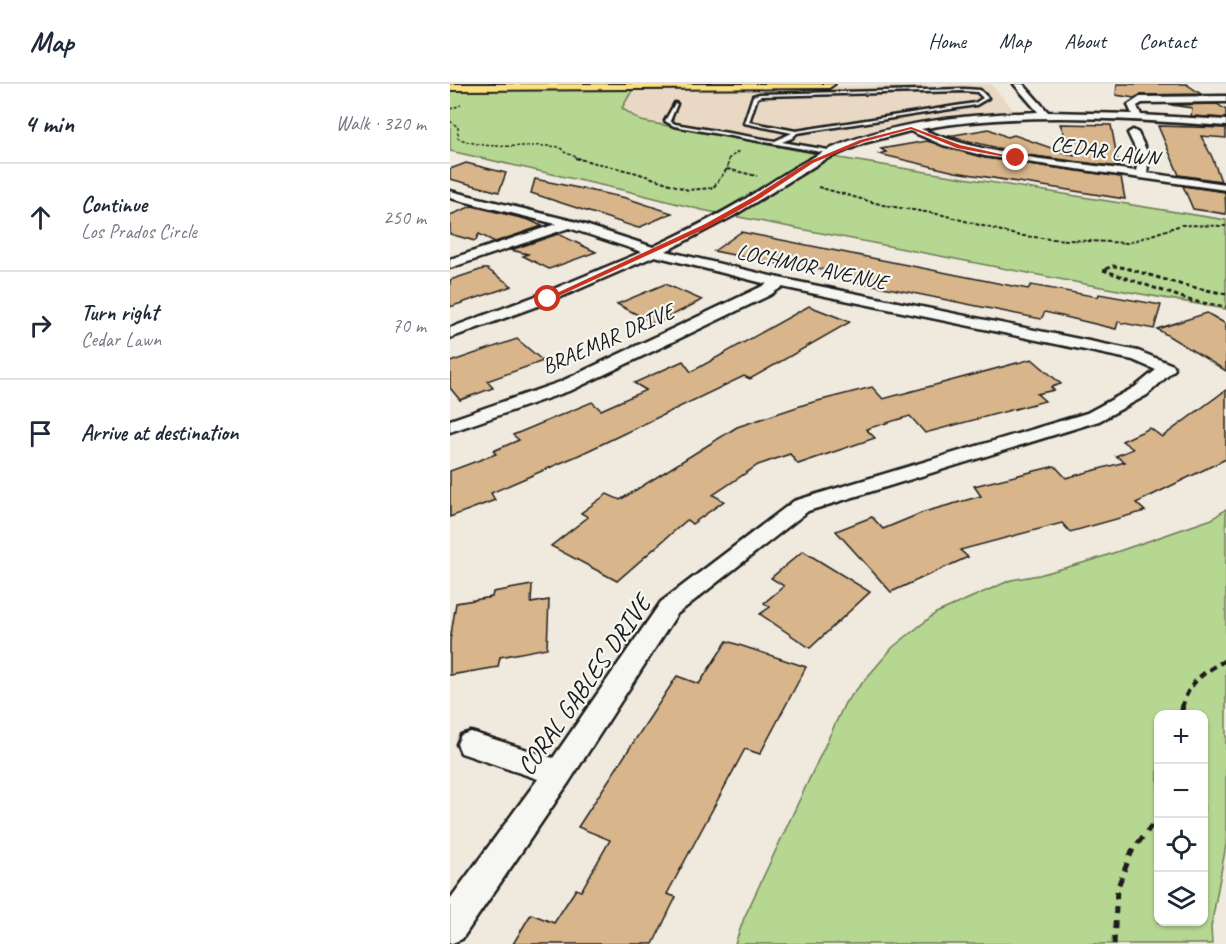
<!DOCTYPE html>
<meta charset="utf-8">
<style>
:root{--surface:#fff;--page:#f6f6f7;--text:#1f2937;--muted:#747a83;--line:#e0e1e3}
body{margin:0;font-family:Caveat,sans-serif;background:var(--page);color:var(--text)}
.controls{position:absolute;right:18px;bottom:18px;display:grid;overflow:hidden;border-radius:12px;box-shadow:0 2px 4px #0004}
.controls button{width:54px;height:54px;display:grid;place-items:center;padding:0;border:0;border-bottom:2px solid var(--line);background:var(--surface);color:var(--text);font:30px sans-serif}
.stop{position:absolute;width:18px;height:18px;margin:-14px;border:4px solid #c8321e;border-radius:50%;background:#fff}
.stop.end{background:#c8321e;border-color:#fff;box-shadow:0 2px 6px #0008}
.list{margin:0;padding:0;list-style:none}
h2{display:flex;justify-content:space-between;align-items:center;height:78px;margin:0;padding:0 24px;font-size:26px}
h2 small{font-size:20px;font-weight:400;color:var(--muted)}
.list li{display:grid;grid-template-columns:39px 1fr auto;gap:18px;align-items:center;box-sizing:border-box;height:108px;padding:0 24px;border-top:2px solid var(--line)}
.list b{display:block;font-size:22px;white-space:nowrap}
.list p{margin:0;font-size:20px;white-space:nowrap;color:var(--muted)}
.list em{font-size:20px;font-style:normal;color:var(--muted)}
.icon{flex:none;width:33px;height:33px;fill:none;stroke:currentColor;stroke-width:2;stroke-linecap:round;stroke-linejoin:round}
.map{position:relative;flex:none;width:776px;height:860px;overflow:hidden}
header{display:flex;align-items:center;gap:36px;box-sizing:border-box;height:84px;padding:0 30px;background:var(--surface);border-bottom:2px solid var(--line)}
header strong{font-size:28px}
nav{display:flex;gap:33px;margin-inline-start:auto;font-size:21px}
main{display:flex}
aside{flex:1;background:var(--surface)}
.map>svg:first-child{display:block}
</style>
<header>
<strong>Map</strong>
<nav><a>Home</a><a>Map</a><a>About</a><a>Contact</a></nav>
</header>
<main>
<aside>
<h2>4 min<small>Walk · 320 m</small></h2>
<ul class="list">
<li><svg class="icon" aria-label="ahead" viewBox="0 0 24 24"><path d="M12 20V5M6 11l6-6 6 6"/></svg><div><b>Continue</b><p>Los Prados Circle</p></div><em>250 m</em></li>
<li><svg class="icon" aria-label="right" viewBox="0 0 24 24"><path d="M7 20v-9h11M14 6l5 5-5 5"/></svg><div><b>Turn right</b><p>Cedar Lawn</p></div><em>70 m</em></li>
<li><svg class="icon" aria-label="arrive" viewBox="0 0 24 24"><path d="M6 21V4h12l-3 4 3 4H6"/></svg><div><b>Arrive at destination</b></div></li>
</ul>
</aside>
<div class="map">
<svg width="776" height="860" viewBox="0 0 776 860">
<rect width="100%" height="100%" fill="#f0e9dd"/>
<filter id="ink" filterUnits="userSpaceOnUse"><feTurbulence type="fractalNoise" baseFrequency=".0167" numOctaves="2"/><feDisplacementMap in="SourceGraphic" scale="12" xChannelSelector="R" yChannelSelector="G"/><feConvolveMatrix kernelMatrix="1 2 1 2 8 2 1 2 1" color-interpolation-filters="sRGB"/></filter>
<g filter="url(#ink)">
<path fill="#e9d9c4" d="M541 0 567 30 457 40 360 69 191 37 172 24 183 5Z"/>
<g fill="#b6d791" stroke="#697a56" stroke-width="1.5" fill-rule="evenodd">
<path d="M0 5H183L172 24 191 37 389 74 776 136V225L640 201 252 126 177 107 0 67Z"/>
<path d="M776 425V761L761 843 762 860H285L294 834 395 619 443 563 486 529 561 496 589 491 643 476 762 435ZM708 630H754V838H708Z"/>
</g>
<g fill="#d8b58a" stroke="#1c1c1c" stroke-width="1.5">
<path d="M667 0H736L751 10 690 11 684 14 666 11Z"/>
<path d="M767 20 776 26V34L741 32 742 24 721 21Z"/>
<path d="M610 40 661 41 669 83 577 71 498 52 539 45 557 53 564 51 624 72Z"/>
<path d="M708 42 776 44V54L751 52 762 73 771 97 729 91Z"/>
<path d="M477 57 535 74 671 93 675 115 505 88 429 70 436 68 431 65Z"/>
<path d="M16 79 56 89 49 108 0 95V85Z"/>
<path d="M85 95 176 114 222 129 188 144 81 109Z"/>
<path d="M733 102 775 108 776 130 743 125Z"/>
<path d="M22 122 79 136 92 142 45 158 29 150 25 157 0 150V131Z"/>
<path d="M291 148 578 205 581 201 648 213 649 210 711 221 704 245 668 238 666 245 595 228 591 235 403 197 410 193 348 180 344 183 264 167Z"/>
<path d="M108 150 146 168 99 185 73 172 78 170 61 166Z"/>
<path d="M33 185H37L62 202 0 223V196Z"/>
<path d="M215 200 252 216 205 240 167 220Z"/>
<path d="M359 222 400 238 300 295 294 292 129 371 41 409 45 416 0 433V387L46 370 43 367 69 356 63 351 142 318 151 326 196 306 184 299 233 277 241 288Z"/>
<path d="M757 229 776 240V287L707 245Z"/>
<path d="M67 255 93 277 37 297 43 304 10 316 0 304V278Z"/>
<path d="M582 275 611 300 601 303 604 306 587 310 595 317 475 349 460 332 416 345 425 354 348 380 340 370 308 381 263 411 274 417 242 440 237 436 167 497 101 462 138 433 131 429 157 410 170 416 287 343 356 320 422 303 433 315Z"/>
<path d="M776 306V375L686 419 695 427 620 448 612 439 510 466 518 473 441 508 386 447 422 433 433 445 474 428 531 412 524 402 605 382 616 394 675 378 666 372 683 365 672 357 700 344 712 353Z"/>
<path d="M353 467 420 508 360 564 310 530 320 523 314 519 334 502 321 494Z"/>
<path d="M82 501 81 519 99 516 97 564 50 573 48 583 0 591V557L6 519 42 513 43 508Z"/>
<path d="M277 557 356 583 310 670 295 665 217 810 226 813 203 860H63L81 830 104 839 126 805 131 807 160 756 128 743 227 592 249 600Z"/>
</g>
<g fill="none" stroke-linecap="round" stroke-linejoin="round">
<defs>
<path id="lane" d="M514 5 530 6 538 14 526 21 347 49 342 54 332 58 384 67 382 70 224 42 215 37 225 19 227 20 220 37 225 40 325 57 342 49 294 39 303 12 310 10ZM514 7 527 8 533 14 525 19 346 47 299 38 307 14 311 12Z"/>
<path id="street" d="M564 0H573L598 28 682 30 678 21 690 13 776 12V18L692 19 687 22 691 31 776 36V42C674 35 573 27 471 45 539 73 614 77 686 87L689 72 678 49 683 46 688 49 699 72 697 89 776 100V106L535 72 493 61 460 47 414 59 374 76 283 132 216 167 329 194 688 267 723 281 725 285 697 311 649 337 358 427 227 530 119 698 12 855 0 860V815L88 695 11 669 7 660 11 651 21 648 103 674 211 518 344 417 637 329 685 303 706 286 683 276 332 203 320 211 122 306 0 348V336L110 298 317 200 205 172 104 216 0 254V244L94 209 192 168 119 144 0 184V175L106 140 0 114V107L123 137 203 163C233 149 263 134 292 117 323 98 353 76 387 62 450 36 521 31 588 28Z"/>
<path id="primary" d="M0 0H385L379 4 0 6Z"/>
</defs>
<use href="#lane" stroke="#1c1c1c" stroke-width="5"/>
<use href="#street" stroke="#1c1c1c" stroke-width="5"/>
<use href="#primary" stroke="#1c1c1c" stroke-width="4"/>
<g stroke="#1c1c1c" stroke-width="1.5" stroke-dasharray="3 2" stroke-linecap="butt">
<path d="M0 25 11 21"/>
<path d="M0 37 8 43V54C40 68 76 59 110 63L114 68 131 75"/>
<path d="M278 75 289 67"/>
</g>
<g stroke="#1c1c1c" stroke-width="2" stroke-dasharray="4 2" stroke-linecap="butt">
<path d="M125 74 187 89 238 106 263 104 277 85 279 74"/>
<path d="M277 85 307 92"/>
<path d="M368 103 433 121 493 131 566 151 600 155 678 159 731 141 776 142"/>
</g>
<path stroke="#1c1c1c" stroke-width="3" stroke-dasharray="4.5 3" stroke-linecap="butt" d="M776 210 733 201 676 184 663 182 653 186 742 217 776 223"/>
<path stroke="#1c1c1c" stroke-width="4.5" stroke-dasharray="7 5" stroke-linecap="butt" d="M732 624C738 598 754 588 776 576"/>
<g stroke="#1c1c1c" stroke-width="5" stroke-dasharray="8 7" stroke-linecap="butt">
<path d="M731 630 733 622"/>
<path d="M664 860 667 805 682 767 708 733"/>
</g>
<use href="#lane" fill="#f6f6f2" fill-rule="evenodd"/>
<use href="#street" fill="#f6f6f2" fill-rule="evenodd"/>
<use href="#primary" fill="#fce080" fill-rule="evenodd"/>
</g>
</g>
<path fill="#c8321e" d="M461 43 510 61 568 74 566 75 507 64 461 45 413 58 363 79 309 115 259 143 100 216 94 215 255 140 305 112 360 77 410 56Z"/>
<g text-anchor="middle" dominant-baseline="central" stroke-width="4.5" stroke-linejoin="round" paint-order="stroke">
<g font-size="22" fill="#1c1c1c" stroke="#f6f6f2">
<text transform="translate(655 67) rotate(8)">CEDAR LAWN</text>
<text transform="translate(362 183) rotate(12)">LOCHMOR AVENUE</text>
<text transform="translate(158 255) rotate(-24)">BRAEMAR DRIVE</text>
</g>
<g font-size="26" fill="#1c1c1c" stroke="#f6f6f2">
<text transform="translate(134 601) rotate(-55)">CORAL GABLES DRIVE</text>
</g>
</g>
</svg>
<div class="controls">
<button>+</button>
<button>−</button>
<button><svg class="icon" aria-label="locate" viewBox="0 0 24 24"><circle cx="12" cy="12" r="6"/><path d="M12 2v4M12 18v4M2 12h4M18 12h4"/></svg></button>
<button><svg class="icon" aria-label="layers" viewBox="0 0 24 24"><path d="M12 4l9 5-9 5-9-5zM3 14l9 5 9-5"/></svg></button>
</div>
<div class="stop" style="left:98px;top:215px"></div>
<div class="stop end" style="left:566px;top:74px"></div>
</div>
</main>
